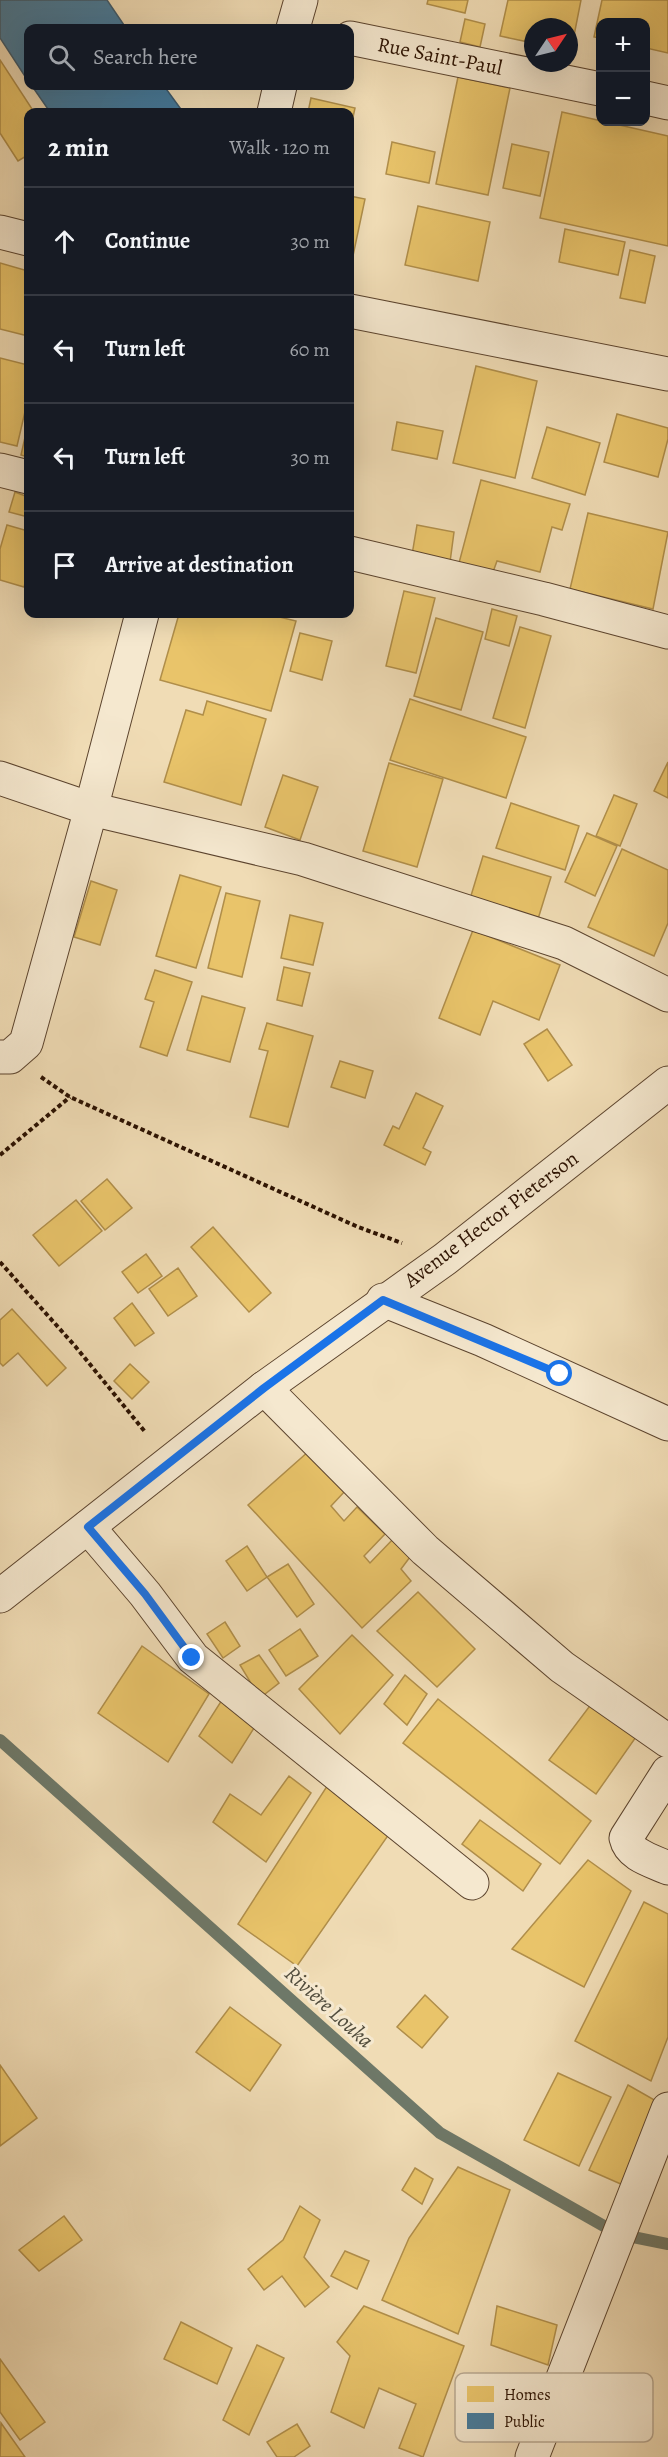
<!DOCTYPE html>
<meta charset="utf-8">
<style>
:root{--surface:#171b24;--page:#20242c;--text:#f1f3f6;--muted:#9ea1a6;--line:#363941}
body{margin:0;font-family:Alegreya,serif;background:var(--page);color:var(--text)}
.controls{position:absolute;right:18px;top:18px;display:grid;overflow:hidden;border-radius:12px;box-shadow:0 6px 24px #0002}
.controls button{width:54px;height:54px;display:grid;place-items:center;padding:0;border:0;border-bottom:2px solid var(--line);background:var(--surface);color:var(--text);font:30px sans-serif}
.compass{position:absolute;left:524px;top:18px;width:54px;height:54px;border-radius:50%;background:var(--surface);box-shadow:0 6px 24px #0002;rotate:55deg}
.stop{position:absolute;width:18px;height:18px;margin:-14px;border:4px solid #1a73e8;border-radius:50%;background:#fff}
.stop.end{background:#1a73e8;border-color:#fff;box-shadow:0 2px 6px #0008}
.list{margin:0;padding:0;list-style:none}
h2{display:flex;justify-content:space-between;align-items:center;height:78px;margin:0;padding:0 24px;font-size:26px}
h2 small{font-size:20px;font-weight:400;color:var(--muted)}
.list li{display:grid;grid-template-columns:39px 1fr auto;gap:18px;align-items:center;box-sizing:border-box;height:108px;padding:0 24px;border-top:2px solid var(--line)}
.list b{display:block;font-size:22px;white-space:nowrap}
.list em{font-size:20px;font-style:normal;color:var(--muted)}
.icon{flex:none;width:33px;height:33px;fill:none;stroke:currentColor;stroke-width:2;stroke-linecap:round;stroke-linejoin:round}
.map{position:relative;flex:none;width:668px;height:2457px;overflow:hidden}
.search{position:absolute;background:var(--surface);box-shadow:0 6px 24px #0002;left:24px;top:24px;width:330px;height:66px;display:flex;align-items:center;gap:15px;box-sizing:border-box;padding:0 21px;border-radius:12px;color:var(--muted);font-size:22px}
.panel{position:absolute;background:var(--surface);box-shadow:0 6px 24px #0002;left:24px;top:108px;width:330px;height:510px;border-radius:12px}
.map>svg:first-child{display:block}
</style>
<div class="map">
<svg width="668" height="2457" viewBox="0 0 668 2457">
<rect width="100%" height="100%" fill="#f0dcb5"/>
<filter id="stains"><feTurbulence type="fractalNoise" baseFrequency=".00333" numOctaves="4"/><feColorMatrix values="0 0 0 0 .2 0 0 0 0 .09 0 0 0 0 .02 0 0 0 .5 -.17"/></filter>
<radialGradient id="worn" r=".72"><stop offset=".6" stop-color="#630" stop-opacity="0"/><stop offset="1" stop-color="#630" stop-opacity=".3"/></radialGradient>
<g fill="#e9c46a" stroke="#b08e4a" stroke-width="1.5">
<path d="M428 0H468L465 13 427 4Z"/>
<path d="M508 0H581L571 51 569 27H533V43L500 36Z"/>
<path d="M602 0H668V53L646 48V22H600V38L594 37Z"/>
<path d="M465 19 485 24 480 47 460 42Z"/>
<path d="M0 60 34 112H28V155L18 161 0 133Z"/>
<path d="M458 77 510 88 488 195 436 184Z"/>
<path d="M311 98 355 108 350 131V112H308Z"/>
<path d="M562 112 668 136V246L540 218Z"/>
<path d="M392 142 435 152 429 183 386 174Z"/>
<path d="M512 144 549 152 540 196 503 188Z"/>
<path d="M350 196 365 199 350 270Z"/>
<path d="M418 206 490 222 478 281 405 265Z"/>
<path d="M565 229 625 242 618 275 559 262Z"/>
<path d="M630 250 655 256 645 303 620 298Z"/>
<path d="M0 263 28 271V336L0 329Z"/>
<path d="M0 358 28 365V399L17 446 0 442Z"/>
<path d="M476 366 537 381 515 478 453 463Z"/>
<path d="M617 414 668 428V439L658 477 604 462Z"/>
<path d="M397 422 443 431 437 459 392 450Z"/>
<path d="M28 424V457L21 455Z"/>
<path d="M547 427 600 443 585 495 532 478Z"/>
<path d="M481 480 570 504 562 530 552 527 540 572 497 561 493 572 459 563Z"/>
<path d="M15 492 28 497V517L9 512Z"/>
<path d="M588 513 668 532 653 609 570 589Z"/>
<path d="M7 525 28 531V573L24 587 0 580V549Z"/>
<path d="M417 525 454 532 450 562 412 555Z"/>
<path d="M404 591 435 598 416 673 386 666Z"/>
<path d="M492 609 517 616 509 646 485 639Z"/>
<path d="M179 614H267L296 621 271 711 160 680Z"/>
<path d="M436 618 483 632 461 710 414 696Z"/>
<path d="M520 627 551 636 525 728 493 718Z"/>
<path d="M300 633 332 641 322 680 290 671Z"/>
<path d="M410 699 526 737 506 798 390 760Z"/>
<path d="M207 701 266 719 241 805 164 782 186 710 203 715Z"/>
<path d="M668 762V798L654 791Z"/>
<path d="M389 763 443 779 417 867 363 851Z"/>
<path d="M283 775 318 787 300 840 265 827Z"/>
<path d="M614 795 637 804 620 846 596 836Z"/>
<path d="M511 803 579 826 565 870 496 848Z"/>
<path d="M587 833 617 846 595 896 565 882Z"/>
<path d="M622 849 668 870V923L654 956 588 927Z"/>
<path d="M483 856 551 877 538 919 470 899Z"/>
<path d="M180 875 221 887 196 968 156 956Z"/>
<path d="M91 881 117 890 100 945 74 937Z"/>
<path d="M226 893 260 901 242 977 208 968Z"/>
<path d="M290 915 323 923 313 965 281 958Z"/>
<path d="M473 930 560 965 539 1020 493 1001 480 1035 439 1018Z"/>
<path d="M284 967 310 973 302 1006 277 1000Z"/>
<path d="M155 970 192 982 167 1056 140 1047 154 1002 145 999Z"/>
<path d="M202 996 245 1008 230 1062 187 1050Z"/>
<path d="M267 1023 313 1036 288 1127 250 1117 268 1051 259 1049Z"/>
<path d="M547 1029 572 1065 548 1081 524 1044Z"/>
<path d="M340 1061 373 1071 365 1098 331 1087Z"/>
<path d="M416 1093 443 1106 423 1148 431 1152 425 1165 384 1145 393 1126 399 1129Z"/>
<path d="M107 1179 132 1208 105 1230 81 1201Z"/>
<path d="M76 1200 102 1231 59 1266 33 1235Z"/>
<path d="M213 1227 271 1293 249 1312 191 1247Z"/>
<path d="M146 1254 162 1276 138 1293 122 1272Z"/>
<path d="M178 1268 197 1296 168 1316 149 1289Z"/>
<path d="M132 1303 154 1333 135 1346 114 1318Z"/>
<path d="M12 1309 66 1368 47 1386 18 1353 3 1366 0 1363V1320Z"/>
<path d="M130 1364 149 1382 132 1399 114 1381Z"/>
<path d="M309 1451 346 1490 331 1506 344 1521 357 1507 385 1534 364 1556 370 1563 395 1537 413 1553 401 1569 411 1581 362 1628 248 1505Z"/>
<path d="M247 1546 267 1577 247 1591 226 1561Z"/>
<path d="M288 1564 314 1604 297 1617 267 1577Z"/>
<path d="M418 1592 475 1649 437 1687 377 1631Z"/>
<path d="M225 1622 240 1646 223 1658 207 1634Z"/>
<path d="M300 1629 318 1656 286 1676 269 1650Z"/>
<path d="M352 1635 393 1675 340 1734 299 1689Z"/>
<path d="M142 1646 209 1694 168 1762 98 1713Z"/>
<path d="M259 1655 279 1683 260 1698 240 1665Z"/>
<path d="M405 1675 427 1694 407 1725 384 1704Z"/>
<path d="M227 1692 261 1717 232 1763 199 1736Z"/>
<path d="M438 1699 591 1821 560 1864 403 1743Z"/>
<path d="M592 1703 636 1737 596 1794 549 1760Z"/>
<path d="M289 1776 311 1793 266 1862 213 1822 230 1794 261 1815Z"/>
<path d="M333 1777 394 1827 297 1966 238 1924Z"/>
<path d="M480 1820 541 1864 523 1891 462 1844Z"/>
<path d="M588 1860 631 1891 584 1987 512 1949Z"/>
<path d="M644 1902 668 1914V2037L651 2081 575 2041Z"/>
<path d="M425 1995 448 2017 422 2048 397 2027Z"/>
<path d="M230 2007 281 2045 250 2091 196 2052Z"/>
<path d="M0 2065 37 2118 0 2146Z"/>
<path d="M558 2073 611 2097 579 2166 524 2140Z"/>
<path d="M628 2085 658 2102 623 2185 589 2170Z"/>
<path d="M458 2167 510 2190 458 2334 382 2300 409 2238Z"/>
<path d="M415 2168 433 2179 422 2204 402 2190Z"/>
<path d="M300 2206 320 2220 304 2257 329 2287 305 2307 282 2276 264 2290 248 2269 283 2240Z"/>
<path d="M64 2216 82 2240 39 2271 19 2250Z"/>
<path d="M345 2251 369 2261 357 2289 331 2276Z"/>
<path d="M364 2306 464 2346 423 2457 399 2448 416 2404 379 2388 364 2428 331 2412 350 2356 337 2342Z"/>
<path d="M497 2306 557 2325 548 2365 491 2345Z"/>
<path d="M181 2322 232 2348 217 2384 164 2359Z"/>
<path d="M257 2345 284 2358 249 2435 223 2420Z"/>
<path d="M0 2359 45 2422 20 2440 0 2412Z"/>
<path d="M1 2423 25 2457H0Z"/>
<path d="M297 2424 310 2446 294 2457H277L267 2442Z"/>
</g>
<g fill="#457b9d" stroke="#3d5b6e" stroke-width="1.5">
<path d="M0 0H107L126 28H28V81L0 38Z"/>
<path d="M32 86H164L183 112H50Z"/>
</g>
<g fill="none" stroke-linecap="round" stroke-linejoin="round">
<path stroke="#6e7868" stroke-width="12" d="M0 1740 440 2133 618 2234 668 2244"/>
<defs>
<g id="minor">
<path d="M293 28 301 0"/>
<path d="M350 38 600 89"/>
<path d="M646 98 668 103"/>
<path d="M274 112 280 86"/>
<path d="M0 232 28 239"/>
<path d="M350 311 668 374"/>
<path d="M0 470 28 477"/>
<path d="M350 553 544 599 668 632"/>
<path d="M0 778 91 809 303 859 564 943 668 995"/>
<path d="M0 1057H10L26 1043 91 809 142 614"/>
<path d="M383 1300 483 1340 668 1424"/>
<path d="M264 1388 425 1550 562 1667 668 1741"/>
<path d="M88 1527 145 1594 193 1658 472 1883"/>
<path d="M0 1596 264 1388 445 1259 668 1083"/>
<path d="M668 1772 626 1838C630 1856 653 1861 668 1868"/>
<path d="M532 2457 668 2109"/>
</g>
</defs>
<use href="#minor" stroke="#5c442e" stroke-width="35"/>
<g stroke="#2b1101" stroke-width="4" stroke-dasharray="4.5 3" stroke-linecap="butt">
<path d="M41 1077 70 1097 358 1227 402 1243"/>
<path d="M0 1155 70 1097"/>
<path d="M0 1262 75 1346 146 1433"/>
</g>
<use href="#minor" stroke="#f5e8cf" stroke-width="33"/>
</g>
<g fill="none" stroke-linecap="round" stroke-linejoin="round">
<path stroke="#1a73e8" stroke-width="8" d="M192 1658 145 1594 88 1527 264 1388 383 1300 560 1374"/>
</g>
<g text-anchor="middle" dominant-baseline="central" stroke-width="6" stroke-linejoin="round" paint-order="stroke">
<g font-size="21" fill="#2b1101" stroke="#f5e8cf">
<text transform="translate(440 56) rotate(11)">Rue Saint-Paul</text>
<text transform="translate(491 1219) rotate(-37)">Avenue Hector Pieterson</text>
</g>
<g font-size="22" font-style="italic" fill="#524d3d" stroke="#f5e8cf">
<text transform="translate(329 2007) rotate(42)">Rivière Louka</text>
</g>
</g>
<rect x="455" y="2373" width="198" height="69" rx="9" fill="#f5e8cf" stroke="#b8a891" stroke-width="1.5"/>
<rect x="467" y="2386" width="27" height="16" fill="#e9c46a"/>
<rect x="467" y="2413" width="27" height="16" fill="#457b9d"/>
<g font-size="16" fill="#2b1101">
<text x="504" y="2400">Homes</text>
<text x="504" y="2427">Public</text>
</g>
<rect width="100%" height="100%" filter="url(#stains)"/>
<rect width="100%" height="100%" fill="url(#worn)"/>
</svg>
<div class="controls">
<button>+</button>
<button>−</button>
</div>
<svg class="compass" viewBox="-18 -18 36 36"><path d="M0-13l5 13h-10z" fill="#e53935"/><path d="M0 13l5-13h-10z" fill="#9ea1a6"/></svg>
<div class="stop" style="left:560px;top:1374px"></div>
<div class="stop end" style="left:192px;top:1658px"></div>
<div class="search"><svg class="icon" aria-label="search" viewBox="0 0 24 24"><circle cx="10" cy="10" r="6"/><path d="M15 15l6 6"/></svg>Search here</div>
<section class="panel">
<h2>2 min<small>Walk · 120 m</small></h2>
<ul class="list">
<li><svg class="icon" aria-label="ahead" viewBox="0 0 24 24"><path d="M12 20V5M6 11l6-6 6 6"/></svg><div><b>Continue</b></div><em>30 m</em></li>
<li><svg class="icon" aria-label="left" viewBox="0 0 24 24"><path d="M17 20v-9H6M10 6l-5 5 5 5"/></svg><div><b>Turn left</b></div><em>60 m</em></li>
<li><svg class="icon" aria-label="left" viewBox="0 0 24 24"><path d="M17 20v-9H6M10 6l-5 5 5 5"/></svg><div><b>Turn left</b></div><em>30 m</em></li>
<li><svg class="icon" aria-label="arrive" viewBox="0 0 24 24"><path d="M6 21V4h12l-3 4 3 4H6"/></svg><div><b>Arrive at destination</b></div></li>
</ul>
</section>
</div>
